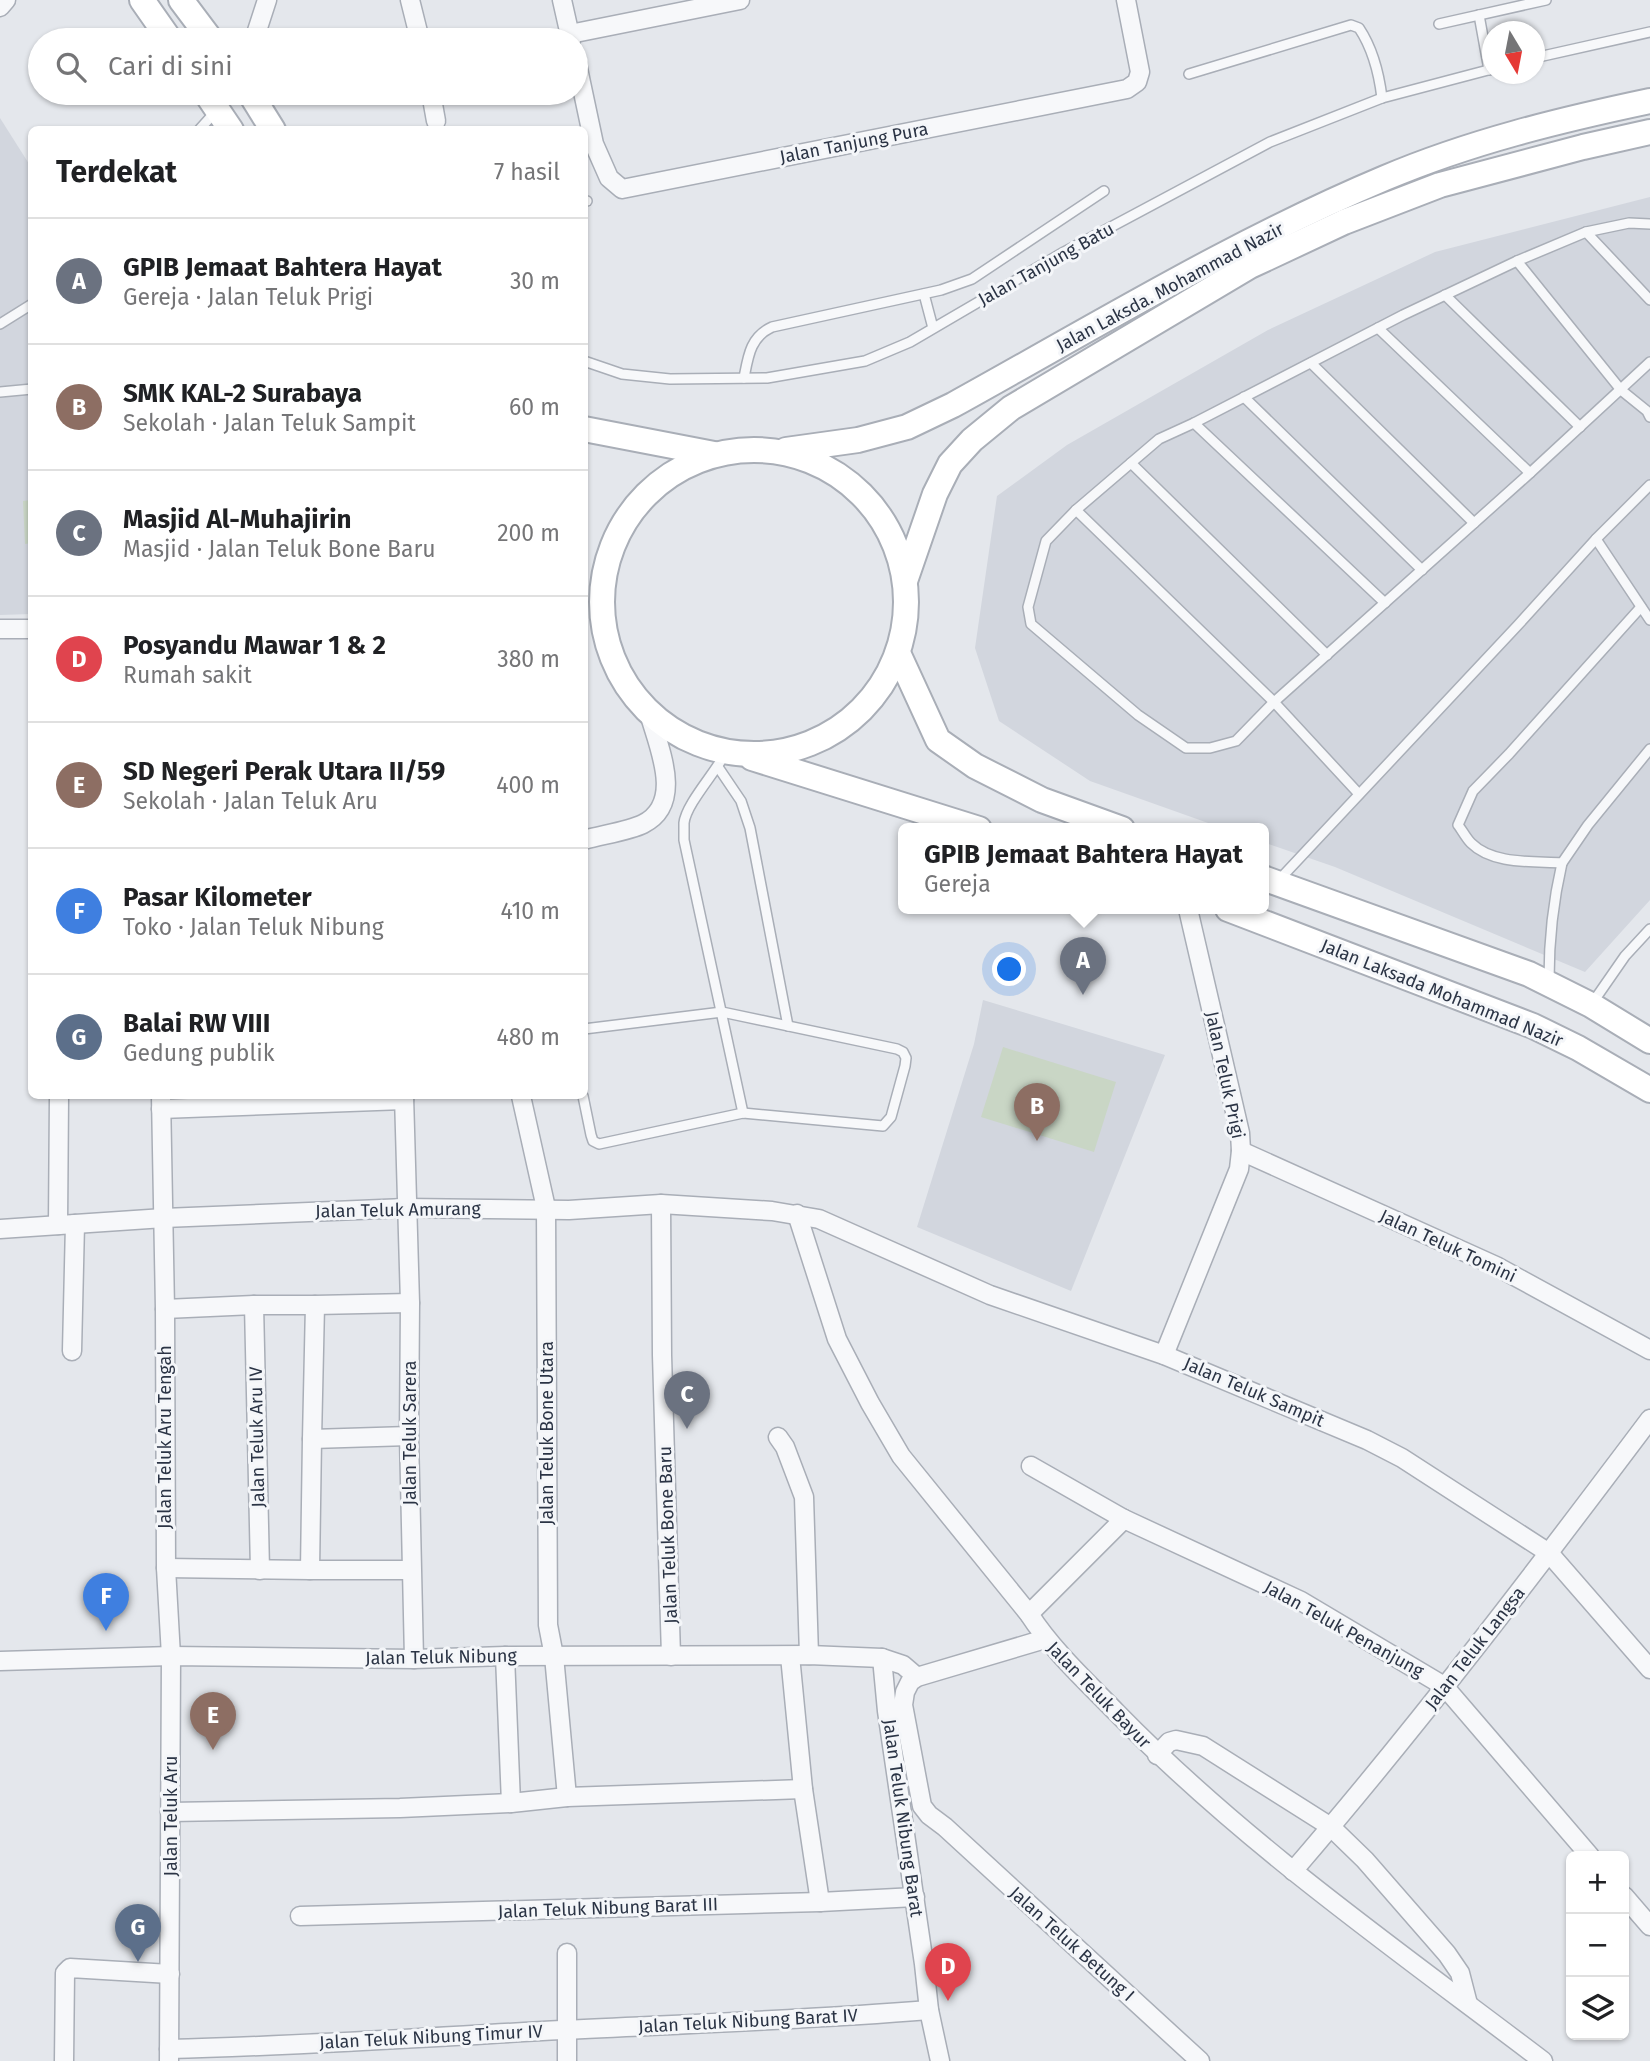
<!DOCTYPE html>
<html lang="id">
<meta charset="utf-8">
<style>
:root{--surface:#fff;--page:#f6f6f6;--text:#202124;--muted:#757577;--line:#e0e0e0;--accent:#0f766e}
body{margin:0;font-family:"Fira Sans",sans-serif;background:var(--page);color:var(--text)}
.controls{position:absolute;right:21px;bottom:21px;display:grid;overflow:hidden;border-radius:10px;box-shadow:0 2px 5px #0004}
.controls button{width:63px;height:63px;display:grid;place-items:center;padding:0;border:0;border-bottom:2px solid var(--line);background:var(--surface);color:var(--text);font:35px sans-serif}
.compass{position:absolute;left:1482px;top:21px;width:63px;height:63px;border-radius:50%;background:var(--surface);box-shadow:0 2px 5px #0004;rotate:170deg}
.you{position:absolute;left:1010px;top:970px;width:24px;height:24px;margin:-18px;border:5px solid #fff;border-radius:50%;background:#1a73e8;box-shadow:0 0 0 10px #1a73e833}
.badge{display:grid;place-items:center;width:46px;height:46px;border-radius:50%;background:var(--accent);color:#fff;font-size:23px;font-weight:700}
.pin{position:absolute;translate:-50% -58px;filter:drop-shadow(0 2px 4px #0008)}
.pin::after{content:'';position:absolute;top:37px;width:24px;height:21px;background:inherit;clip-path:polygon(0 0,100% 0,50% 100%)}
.popup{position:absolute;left:898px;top:823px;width:371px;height:91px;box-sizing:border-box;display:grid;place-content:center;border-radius:10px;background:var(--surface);filter:drop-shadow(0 2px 5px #0005);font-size:23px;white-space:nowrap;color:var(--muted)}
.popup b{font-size:26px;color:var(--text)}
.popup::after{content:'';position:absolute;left:50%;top:100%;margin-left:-14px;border:14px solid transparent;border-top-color:var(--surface)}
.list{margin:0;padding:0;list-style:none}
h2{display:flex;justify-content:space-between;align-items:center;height:91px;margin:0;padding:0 28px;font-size:30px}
h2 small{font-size:23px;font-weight:400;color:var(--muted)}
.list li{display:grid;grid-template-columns:46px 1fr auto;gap:21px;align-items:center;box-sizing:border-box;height:126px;padding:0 28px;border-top:2px solid var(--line)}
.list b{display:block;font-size:26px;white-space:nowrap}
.list p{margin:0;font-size:23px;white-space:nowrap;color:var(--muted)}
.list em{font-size:23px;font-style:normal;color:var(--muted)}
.icon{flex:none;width:38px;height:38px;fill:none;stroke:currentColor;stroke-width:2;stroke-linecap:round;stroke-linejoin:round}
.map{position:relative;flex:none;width:1650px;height:2061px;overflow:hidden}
.search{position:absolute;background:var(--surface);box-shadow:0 2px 5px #0004;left:28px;top:28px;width:560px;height:77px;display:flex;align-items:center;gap:18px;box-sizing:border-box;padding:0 24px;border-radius:38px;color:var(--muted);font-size:26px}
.panel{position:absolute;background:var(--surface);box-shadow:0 2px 5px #0004;left:28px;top:126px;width:560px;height:973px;border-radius:10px}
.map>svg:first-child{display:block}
</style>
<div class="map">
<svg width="1650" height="2061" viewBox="0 0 1650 2061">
<rect width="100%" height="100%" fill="#e4e7ec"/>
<g fill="#d2d6de">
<path d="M0 118 31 167V614L0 615Z"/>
<path d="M1650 197V900L1585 972 1335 867 1263 842V829H1225L1090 781 999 721 975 648 997 496 1067 445 1268 330 1435 252Z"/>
<path d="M983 1000 1165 1055 1071 1291 917 1227 974 1044Z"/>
</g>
<g fill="#c9d6c5">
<path d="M31 500V543L25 544 23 501Z"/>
<path d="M1003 1047 1116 1082 1094 1152 981 1117Z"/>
</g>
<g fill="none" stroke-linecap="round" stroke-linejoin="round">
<defs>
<g id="lane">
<path d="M1479 15 1489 70"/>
<path d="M1439 24 1546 0"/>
<path d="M1534 58 1650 32"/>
<path d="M1189 74 1351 25 1359 28C1373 49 1379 73 1382 98"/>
<path d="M199 130 217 110"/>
<path d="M584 201H587"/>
<path d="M1650 224 1629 223 1586 232 1517 261 1403 315 1194 423 1159 439 1076 510 1046 541 1028 607 1031 624 1138 715 1186 748H1210L1236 741 1274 702 1530 473 1650 362"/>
<path d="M1586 232 1650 300"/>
<path d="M1517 261 1621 390 1647 411 1650 417"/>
<path d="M924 294 933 328"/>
<path d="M1445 295 1580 427"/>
<path d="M0 324 32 304"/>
<path d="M1378 328 1530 473"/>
<path d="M584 361 622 374 670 379 767 378 865 361 910 342 1064 252 1270 142 1382 98 1492 69"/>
<path d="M1311 363 1474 523"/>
<path d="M744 378C748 357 750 337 772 327L941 290 972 279 1104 191"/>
<path d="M0 392 32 389"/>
<path d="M1244 397 1422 570"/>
<path d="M1194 423 1385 603"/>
<path d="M1131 463 1327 655"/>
<path d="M1076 510 1274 702 1359 794"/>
<path d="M1596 539 1650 620"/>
<path d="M1641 607 1509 754 1473 791 1458 825C1462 830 1466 838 1471 843 1493 865 1534 861 1562 863L1588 825 1650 749"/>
<path d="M726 752C716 772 686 804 684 823 684 829 684 835 684 840L743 1113"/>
<path d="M718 767 741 801 750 828 788 1026"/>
<path d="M1278 881 1518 625 1596 539 1650 485"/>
<path d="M1549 979C1549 939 1553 902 1562 863"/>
<path d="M1591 1005 1625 956 1650 929"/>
<path d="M583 1096 591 1135 593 1141 599 1144 743 1113 883 1126 891 1117 905 1066 906 1058 903 1052 897 1049 722 1012 584 1029"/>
</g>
<g id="street">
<path d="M410 0 420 40"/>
<path d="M562 0 571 40"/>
<path d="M0 7 6 0"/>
<path d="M570 34 740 0"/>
<path d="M254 40 267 0"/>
<path d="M576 59 594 144 609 178 622 189 1127 89 1137 82 1140 72 1126 0"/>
<path d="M431 93 436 121"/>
<path d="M0 629H32"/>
<path d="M584 840C601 835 629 831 643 824 685 803 658 746 649 713"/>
<path d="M161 1096 165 1309 166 1568 171 1656 169 2061"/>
<path d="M404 1096 410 1303 409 1436 414 1659"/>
<path d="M521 1096 546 1208 548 1625 554 1656 567 1797"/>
<path d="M161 1109 404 1100"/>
<path d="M1241 1151 1496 1266 1650 1350"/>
<path d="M661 1204 662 1355 671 1656"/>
<path d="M797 1214 837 1339 870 1403 901 1456 1029 1614C1053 1651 1086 1681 1117 1713 1245 1844 1397 1950 1543 2061"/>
<path d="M58 1225 59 1096"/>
<path d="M0 1229 164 1218 406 1208 569 1210 661 1204 772 1211 819 1219 990 1295 1164 1355 1367 1440 1402 1458 1549 1553 1650 1669"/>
<path d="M254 1305 260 1570"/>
<path d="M315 1305 410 1303"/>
<path d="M165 1309 254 1305H315L312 1439 409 1436"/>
<path d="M72 1351 75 1224"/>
<path d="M1164 1355 1239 1169 1241 1151 1240 1133 1188 909"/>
<path d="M778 1437 785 1447 804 1497 809 1655"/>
<path d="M312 1439 310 1570H411"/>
<path d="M1031 1466 1124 1519"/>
<path d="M166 1568 310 1570"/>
<path d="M1029 1614 1124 1519 1301 1601 1444 1686 1590 1856"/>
<path d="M1045 1639 917 1677 910 1682 905 1692 903 1705 922 1806 929 1815 945 1827 1200 2061"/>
<path d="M505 1656 511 1803"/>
<path d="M790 1656 803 1789 820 1902"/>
<path d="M882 1658 887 1711 924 1964 929 2010 940 2061"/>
<path d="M0 1661 171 1656 414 1659 505 1656 809 1655 882 1658 903 1665 917 1677"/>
<path d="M1157 1755 1169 1742 1176 1740 1203 1746 1331 1827 1365 1860 1447 1954 1460 1973 1468 2004"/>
<path d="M170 1812 400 1808 511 1803 567 1797 803 1789"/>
<path d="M1293 1871C1418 1726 1535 1572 1650 1419"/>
<path d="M1624 1896 1650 1926"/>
<path d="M300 1916 820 1902 915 1897"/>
<path d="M567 1953V2061"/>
<path d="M169 2049C300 2046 431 2037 562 2030 684 2024 807 2020 929 2010"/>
<path d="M64 2061 65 1973 70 1968 170 1974"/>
</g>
<g id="secondary">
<path d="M142 0 170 40"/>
<path d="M181 0 211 40"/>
<path d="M206 93 231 130"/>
<path d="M250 93 273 130"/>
<path d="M584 429 714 454"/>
<circle cx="754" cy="602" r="152"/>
<path d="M786 450 858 440 907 427 953 405C1096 326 1235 241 1385 178 1470 142 1560 120 1650 101"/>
<path d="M905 581 935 494 950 464 972 440 1011 408 1250 266 1344 222 1440 185 1583 147 1650 132"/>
<path d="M898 653 938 740 975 766 1042 800 1122 829"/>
<path d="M752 758 979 829"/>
<path d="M1263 878 1529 974 1591 1005 1650 1041"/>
<path d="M1228 909 1533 1026 1578 1048 1650 1090"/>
</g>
</defs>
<use href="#lane" stroke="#a9aeb7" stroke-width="12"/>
<use href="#street" stroke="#a9aeb7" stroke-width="21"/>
<use href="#secondary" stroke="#a9aeb7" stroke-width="28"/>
<use href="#lane" stroke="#f7f8fa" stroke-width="9"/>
<use href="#street" stroke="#f7f8fa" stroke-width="18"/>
<use href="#secondary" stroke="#fff" stroke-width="24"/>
</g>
<g text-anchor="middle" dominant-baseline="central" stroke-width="6" stroke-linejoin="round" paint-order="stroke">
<g font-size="18" fill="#2b3445" stroke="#f4f6f9">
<text transform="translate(854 143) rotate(-11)">Jalan Tanjung Pura</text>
<text transform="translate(1046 264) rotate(-29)">Jalan Tanjung Batu</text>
<text transform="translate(1170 287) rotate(-28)">Jalan Laksda. Mohammad Nazir</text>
<text transform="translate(1442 993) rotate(22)">Jalan Laksada Mohammad Nazir</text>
<text transform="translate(1225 1075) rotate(78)">Jalan Teluk Prigi</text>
<text transform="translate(398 1210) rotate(-1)">Jalan Teluk Amurang</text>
<text transform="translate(1448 1246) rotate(25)">Jalan Teluk Tomini</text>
<text transform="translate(1254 1392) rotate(23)">Jalan Teluk Sampit</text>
<text transform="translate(410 1433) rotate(-90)">Jalan Teluk Sarera</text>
<text transform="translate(547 1433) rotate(-90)">Jalan Teluk Bone Utara</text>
<text transform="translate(165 1437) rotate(-90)">Jalan Teluk Aru Tengah</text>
<text transform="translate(257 1437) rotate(-91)">Jalan Teluk Aru IV</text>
<text transform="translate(668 1535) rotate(-92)">Jalan Teluk Bone Baru</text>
<text transform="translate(1344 1629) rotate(29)">Jalan Teluk Penanjung</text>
<text transform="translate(1475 1648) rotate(-52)">Jalan Teluk Langsa</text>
<text transform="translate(441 1657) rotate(-1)">Jalan Teluk Nibung</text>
<text transform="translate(1099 1695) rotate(46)">Jalan Teluk Bayur</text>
<text transform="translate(171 1816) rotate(-90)">Jalan Teluk Aru</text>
<text transform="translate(903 1818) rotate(82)">Jalan Teluk Nibung Barat</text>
<text transform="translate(608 1908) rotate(-2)">Jalan Teluk Nibung Barat III</text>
<text transform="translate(1072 1944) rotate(42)">Jalan Teluk Betung I</text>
<text transform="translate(748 2021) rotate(-3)">Jalan Teluk Nibung Barat IV</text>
<text transform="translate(431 2037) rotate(-3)">Jalan Teluk Nibung Timur IV</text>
</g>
</g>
</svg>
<div class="controls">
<button>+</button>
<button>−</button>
<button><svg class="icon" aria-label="layers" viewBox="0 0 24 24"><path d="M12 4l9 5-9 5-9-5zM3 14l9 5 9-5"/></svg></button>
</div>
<svg class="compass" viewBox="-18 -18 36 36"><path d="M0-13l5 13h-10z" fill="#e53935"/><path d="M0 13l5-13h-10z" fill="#757577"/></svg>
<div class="you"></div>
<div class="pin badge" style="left:1083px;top:995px;background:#6b7280">A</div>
<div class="popup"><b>GPIB Jemaat Bahtera Hayat</b>Gereja</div>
<div class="pin badge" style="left:1037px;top:1141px;background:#8d6e63">B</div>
<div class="pin badge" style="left:687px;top:1429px;background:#6b7280">C</div>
<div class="pin badge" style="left:948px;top:2001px;background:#e0444e">D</div>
<div class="pin badge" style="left:213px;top:1750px;background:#8d6e63">E</div>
<div class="pin badge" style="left:106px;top:1631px;background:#3f7fe0">F</div>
<div class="pin badge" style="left:138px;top:1962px;background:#5c6f8a">G</div>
<div class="search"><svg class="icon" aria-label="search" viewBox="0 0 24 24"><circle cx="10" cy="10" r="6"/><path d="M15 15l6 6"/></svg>Cari di sini</div>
<section class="panel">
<h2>Terdekat<small>7 hasil</small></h2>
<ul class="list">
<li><span class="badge" style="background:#6b7280">A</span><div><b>GPIB Jemaat Bahtera Hayat</b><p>Gereja · Jalan Teluk Prigi</p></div><em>30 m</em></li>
<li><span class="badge" style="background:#8d6e63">B</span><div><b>SMK KAL-2 Surabaya</b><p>Sekolah · Jalan Teluk Sampit</p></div><em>60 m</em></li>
<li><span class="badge" style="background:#6b7280">C</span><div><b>Masjid Al-Muhajirin</b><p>Masjid · Jalan Teluk Bone Baru</p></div><em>200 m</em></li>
<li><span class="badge" style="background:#e0444e">D</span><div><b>Posyandu Mawar 1 &amp; 2</b><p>Rumah sakit</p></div><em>380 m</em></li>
<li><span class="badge" style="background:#8d6e63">E</span><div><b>SD Negeri Perak Utara II/59</b><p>Sekolah · Jalan Teluk Aru</p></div><em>400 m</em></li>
<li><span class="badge" style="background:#3f7fe0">F</span><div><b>Pasar Kilometer</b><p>Toko · Jalan Teluk Nibung</p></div><em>410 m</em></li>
<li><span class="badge" style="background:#5c6f8a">G</span><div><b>Balai RW VIII</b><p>Gedung publik</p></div><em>480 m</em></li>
</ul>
</section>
</div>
